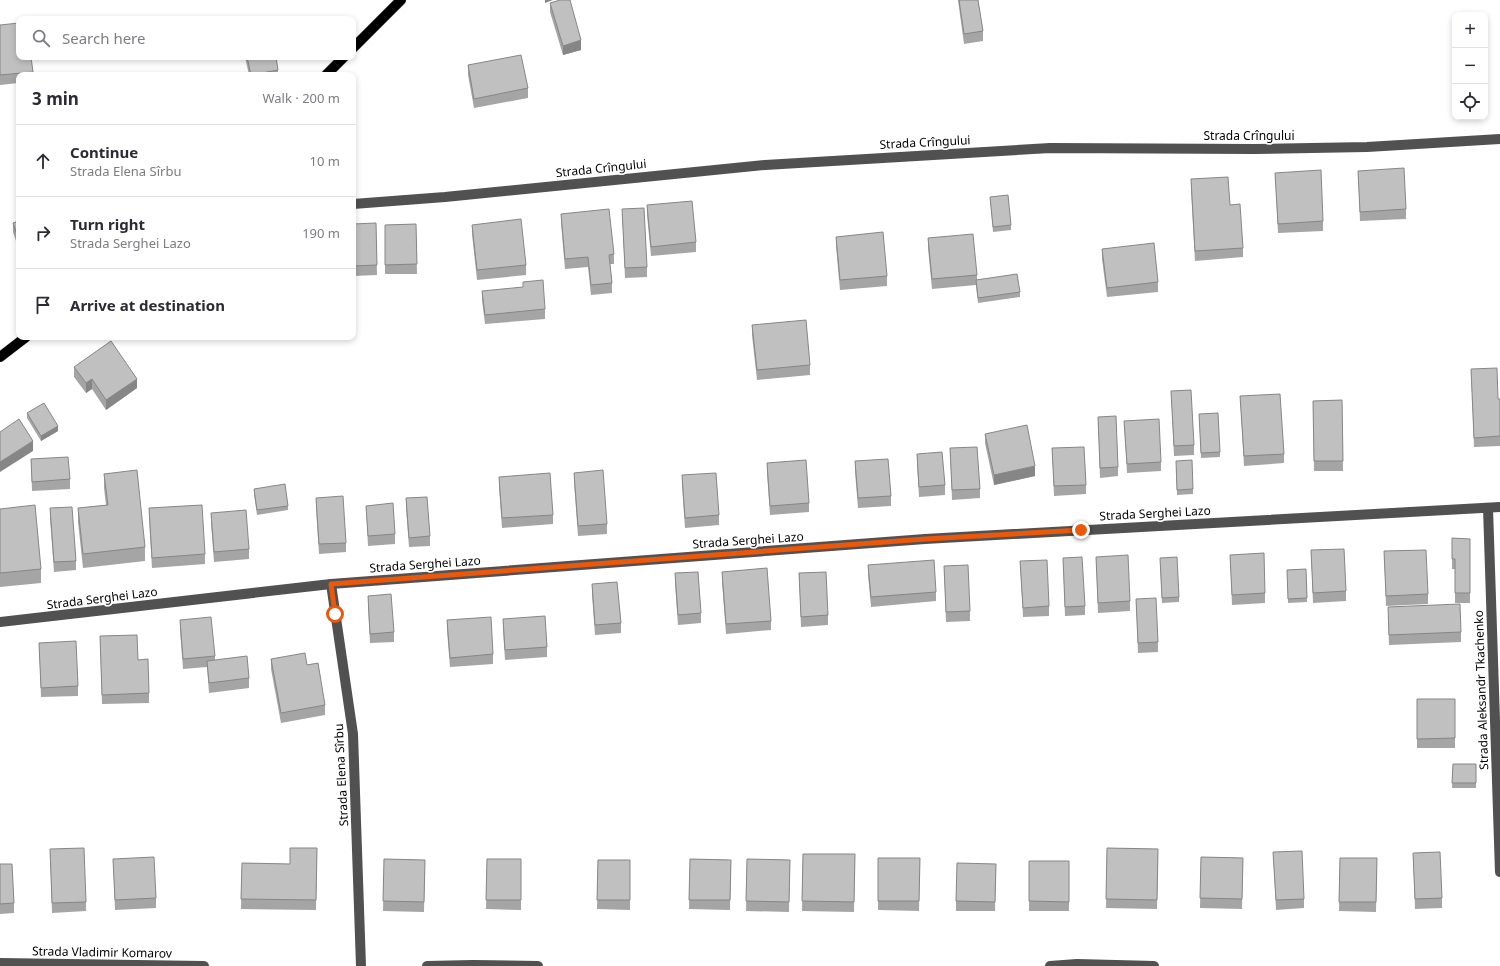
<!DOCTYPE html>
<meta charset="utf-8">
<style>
:root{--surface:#fff;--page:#f7f7f7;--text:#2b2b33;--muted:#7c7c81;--line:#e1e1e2}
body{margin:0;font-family:"Noto Sans",sans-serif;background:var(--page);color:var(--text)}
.controls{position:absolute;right:12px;top:12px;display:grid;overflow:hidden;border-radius:8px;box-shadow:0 2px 6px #0003}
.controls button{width:36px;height:36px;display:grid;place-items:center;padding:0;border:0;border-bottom:1px solid var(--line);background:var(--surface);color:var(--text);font:20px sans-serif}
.stop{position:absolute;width:12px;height:12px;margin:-9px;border:3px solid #ea580c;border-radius:50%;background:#fff}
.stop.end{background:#ea580c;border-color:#fff;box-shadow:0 1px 4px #0008}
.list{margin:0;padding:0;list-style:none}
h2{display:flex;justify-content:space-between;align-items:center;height:52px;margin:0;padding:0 16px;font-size:17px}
h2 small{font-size:13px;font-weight:400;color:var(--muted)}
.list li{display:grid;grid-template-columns:26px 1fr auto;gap:12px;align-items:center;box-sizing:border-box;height:72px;padding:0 16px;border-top:1px solid var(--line)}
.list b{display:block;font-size:15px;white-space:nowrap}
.list p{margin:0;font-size:13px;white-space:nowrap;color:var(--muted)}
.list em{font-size:13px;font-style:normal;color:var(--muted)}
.icon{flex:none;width:22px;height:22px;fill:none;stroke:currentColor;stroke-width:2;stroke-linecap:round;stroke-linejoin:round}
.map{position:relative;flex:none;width:1500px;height:966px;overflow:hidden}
.search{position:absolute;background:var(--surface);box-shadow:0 2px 6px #0003;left:16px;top:16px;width:340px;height:44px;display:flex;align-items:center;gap:10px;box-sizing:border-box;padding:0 14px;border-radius:8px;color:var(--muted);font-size:15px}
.panel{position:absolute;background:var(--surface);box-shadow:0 2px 6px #0003;left:16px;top:72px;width:340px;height:268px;border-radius:8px}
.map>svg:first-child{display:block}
</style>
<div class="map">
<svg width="1500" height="966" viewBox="0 0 1500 966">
<rect width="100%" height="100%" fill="#fff"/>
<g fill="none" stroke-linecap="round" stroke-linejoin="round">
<defs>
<g id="major">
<path d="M353 48 401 0"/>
<path d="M326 75 344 57"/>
<path d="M0 357 26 337"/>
</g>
</defs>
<use href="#major" stroke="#dbdbdb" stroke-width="11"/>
<g stroke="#515151" stroke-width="10">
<path d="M353 204 445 197 765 165 1050 148 1254 149 1367 147 1500 139"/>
<path d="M1488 508 1500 872"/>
<path d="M331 584 353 734 361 966"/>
<path d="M0 622 331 584 925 539 1500 507"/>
<path d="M0 963 204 966"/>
<path d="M427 966 473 965 538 966"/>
<path d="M1050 966 1077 964 1154 966"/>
</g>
<use href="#major" stroke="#000" stroke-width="10"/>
</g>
<g fill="#a5a5a5">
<path d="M958 0H978L983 31V41L964 44Z"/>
<path d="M550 3 581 50 563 55 550 12Z"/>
<path d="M0 25 33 72V75H19V83L0 85Z"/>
<path d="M245 57H276L278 70V75H249Z"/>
<path d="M468 65 528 88V98L474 108 468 75Z"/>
<path d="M1358 171 1406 209V219L1360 221Z"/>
<path d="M1275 173 1323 221V231L1278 233Z"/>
<path d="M1191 179 1243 248V257L1195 261 1191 189Z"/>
<path d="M990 197 1011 225V230L993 232Z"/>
<path d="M647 205 696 242V252L651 256 647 215Z"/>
<path d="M622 209 647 267V277L625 278Z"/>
<path d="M561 214 614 254V264H610L612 283V293L591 295 588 267 565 269 561 223Z"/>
<path d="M19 221V250L13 232V223Z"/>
<path d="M376 223 377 275 354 276 353 245Z"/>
<path d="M416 224 417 274H385V225Z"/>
<path d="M472 225 526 265V275L477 280 472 234Z"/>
<path d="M836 237 887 276V286L840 290 836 246Z"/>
<path d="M928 238 977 275V280L1020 292V297L978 303 976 285 932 289 928 248Z"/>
<path d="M1102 249 1158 282V292L1107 297 1102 259Z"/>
<path d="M482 291 545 309V319L485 324 482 300Z"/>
<path d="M752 325 810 365V375L757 380 752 335Z"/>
<path d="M74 367 137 388 106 410 92 389 86 393 74 377Z"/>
<path d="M1471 369 1498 399H1500V446L1474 447Z"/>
<path d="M1171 391 1194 445V455L1174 456Z"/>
<path d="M1240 396 1284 454V463L1244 466Z"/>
<path d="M1342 400 1343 471H1314L1313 401Z"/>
<path d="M27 413 58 431 41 441 27 418Z"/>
<path d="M1199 414 1220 452V457L1201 458Z"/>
<path d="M1098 417 1118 467V476L1100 478Z"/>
<path d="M1124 421 1161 462V471L1127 473Z"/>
<path d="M985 434 1035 476 994 485 985 443Z"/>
<path d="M950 448 980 489V498L952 500Z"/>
<path d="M1052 448 1086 485V494L1054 496Z"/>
<path d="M917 454 945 485V495L919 497 917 463Z"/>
<path d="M31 459 70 479V489L32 491Z"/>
<path d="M855 461 891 496V506L858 508 855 471Z"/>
<path d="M767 463 809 503V512L770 515 767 473Z"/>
<path d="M1176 466 1193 489V494L1177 495Z"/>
<path d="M574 473 607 524V534L578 536 574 482Z"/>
<path d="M104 474 145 547V561L83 568 78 522V508L106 505 104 488Z"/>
<path d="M682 475 719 515V525L685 528 682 485Z"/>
<path d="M499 477 553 515V524L502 528 499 487Z"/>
<path d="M254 489 288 506V510L257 515 254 494Z"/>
<path d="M316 498 346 543V552L319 554 316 508Z"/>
<path d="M406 498 430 536V546L409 547 406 508Z"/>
<path d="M366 506 395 534V544L368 546Z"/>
<path d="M50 508 76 561V570L54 572 50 518Z"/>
<path d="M149 508 205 554V564L152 568 149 518Z"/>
<path d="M0 509 41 569V583L0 587Z"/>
<path d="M211 513 249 549V559L214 562 211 523Z"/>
<path d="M1452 538 1470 539V603H1455V569H1452Z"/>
<path d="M1311 550 1346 591V601L1313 603Z"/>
<path d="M1384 551 1428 594V604L1386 606Z"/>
<path d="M1230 555 1265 593V603L1232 605Z"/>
<path d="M1096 557 1130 601V611L1098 613Z"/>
<path d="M1063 558 1085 606V615L1065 616Z"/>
<path d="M1020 561 1049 606V616L1023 617Z"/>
<path d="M1160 563 1179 597V602L1162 603Z"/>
<path d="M868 565 936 592V601L871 607 868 575Z"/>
<path d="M944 566 970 611V621L946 622Z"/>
<path d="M1306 569 1307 602 1288 603 1287 570Z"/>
<path d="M722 572 771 621V630L726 634 722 582Z"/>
<path d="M675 573 701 613V623L678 625 675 583Z"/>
<path d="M799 573 828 615V625L801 627Z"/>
<path d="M592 584 621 623V633L595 635 592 594Z"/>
<path d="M368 596 394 632V642L370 643 368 606Z"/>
<path d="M1136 599 1158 642V652L1138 653Z"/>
<path d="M1388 616 1461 632V642L1389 645Z"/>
<path d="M503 619 547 647V657L505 660 503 629Z"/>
<path d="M180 620 215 656V660L249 678V688L209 693 207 667 183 669 180 630Z"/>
<path d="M447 620 493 654V664L450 667 447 630Z"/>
<path d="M100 636 138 660 149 693V703L102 704Z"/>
<path d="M39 643 78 686V696L41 697Z"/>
<path d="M271 659 325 705V715L281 723 271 669Z"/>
<rect x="1417" y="699" width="38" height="49"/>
<path d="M1453 764H1476V788H1452Z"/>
<path d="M317 848 316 910 241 909 242 863 290 864Z"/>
<path d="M1107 848 1158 849 1157 909 1106 908Z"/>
<path d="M50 849 86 902V911L52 913Z"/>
<path d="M1273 852 1304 899V908L1276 910Z"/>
<path d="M1413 853 1442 898V908L1415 909Z"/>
<path d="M803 854H855L854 912 802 911Z"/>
<path d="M1201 857 1243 858 1242 909 1200 908Z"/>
<path d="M878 858H920L919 911 878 910Z"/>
<path d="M1340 858H1377L1376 912 1339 911Z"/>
<path d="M113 859 156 898V908L115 910Z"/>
<path d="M384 859 425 860 424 912 383 911Z"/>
<path d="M487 859H521V910L486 909Z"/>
<path d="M690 859 731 860 730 910 689 909Z"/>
<path d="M747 859 790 860 789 912 746 911Z"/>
<path d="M598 860H630V910L597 909Z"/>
<rect x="1029" y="861" width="40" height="50"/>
<path d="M0 864 14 903V913L0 914Z"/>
<path d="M996 864 995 911H956V901Z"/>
</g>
<g fill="#868686">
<path d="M545 0H553L545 3Z"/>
<path d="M581 40V50L563 55V46Z"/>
<path d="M92 379V389L86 393V383Z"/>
<path d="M137 379V388L106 410V400Z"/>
<path d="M58 426V431L41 441V436Z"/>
<path d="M33 441V451L0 472V462Z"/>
<path d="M1035 466V476L994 485V475Z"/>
</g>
<g fill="#c0c0c0" stroke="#868686">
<path d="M560 0H570L581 40 563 46 550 3Z"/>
<path d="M959 0H978L983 31 964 34Z"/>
<path d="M19 23V57H31L33 72 0 75V25Z"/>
<path d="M521 55 528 88 474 99 468 65Z"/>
<path d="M247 57H276L278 70 251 75Z"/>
<path d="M1404 168 1406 209 1360 212 1358 171Z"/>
<path d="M1321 170 1323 221 1278 224 1275 173Z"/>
<path d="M1228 177 1230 205 1240 204 1243 248 1195 251 1191 179Z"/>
<path d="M1008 195 1011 225 993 227 990 197Z"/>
<path d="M692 201 696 242 651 247 647 205Z"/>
<path d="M644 208 647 267 625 268 622 209Z"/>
<path d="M609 209 614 254 609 255 612 283 591 285 588 257 565 259 561 214Z"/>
<path d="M521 219 526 265 477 270 472 225Z"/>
<path d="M19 221V240L13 223Z"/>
<path d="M376 223 377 265 354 266 353 224Z"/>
<path d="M416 224 417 264 385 265V225Z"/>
<path d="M883 232 887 276 840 280 836 237Z"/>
<path d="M973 234 977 275 932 279 928 238Z"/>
<path d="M1154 243 1158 282 1107 288 1102 249Z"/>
<path d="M1017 274 1020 292 978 298 976 280Z"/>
<path d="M543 280 545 309 485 315 482 291 523 287V282Z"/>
<path d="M806 320 810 365 757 370 752 325Z"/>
<path d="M111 341 137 379 106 400 92 379 86 383 74 367Z"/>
<path d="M1497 368 1498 399H1500V436L1474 438 1471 369Z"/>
<path d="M1191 390 1194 445 1174 446 1171 391Z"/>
<path d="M1280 394 1284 454 1244 456 1240 396Z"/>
<path d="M1342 400 1343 461H1314L1313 401Z"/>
<path d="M44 403 58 426 41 436 27 413Z"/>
<path d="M1218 413 1220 452 1201 453 1199 414Z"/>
<path d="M1116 416 1118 467 1100 468 1098 417Z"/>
<path d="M19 419 33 441 0 462V432Z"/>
<path d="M1159 419 1161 462 1127 464 1124 421Z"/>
<path d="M1027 425 1035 466 994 475 985 434Z"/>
<path d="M977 447 980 489 952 490 950 448Z"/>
<path d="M1084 447 1086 485 1054 486 1052 448Z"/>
<path d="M942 452 945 485 919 487 917 454Z"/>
<path d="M68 457 70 479 32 482 31 459Z"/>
<path d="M888 459 891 496 858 498 855 461Z"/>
<path d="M806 460 809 503 770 506 767 463Z"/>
<path d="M1192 460 1193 489 1177 490 1176 461Z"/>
<path d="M137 470 145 547 83 554 78 508 108 505 104 474Z"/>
<path d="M603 470 607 524 578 526 574 473Z"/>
<path d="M550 473 553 515 502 518 499 477Z"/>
<path d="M716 473 719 515 685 518 682 475Z"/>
<path d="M285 484 288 506 257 510 254 489Z"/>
<path d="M343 496 346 543 319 544 316 498Z"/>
<path d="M427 497 430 536 409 538 406 498Z"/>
<path d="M393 503 395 534 368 536 366 506Z"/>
<path d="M35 505 41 569 0 573V509Z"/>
<path d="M202 505 205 554 152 558 149 508Z"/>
<path d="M72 507 76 561 54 562 50 508Z"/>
<path d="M246 510 249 549 214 552 211 513Z"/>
<path d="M1452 538 1470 539V593H1455V559H1452Z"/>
<path d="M1344 549 1346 591 1313 593 1311 550Z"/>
<path d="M1426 550 1428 594 1386 596 1384 551Z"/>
<path d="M1264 553 1265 593 1232 595 1230 555Z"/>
<path d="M1128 555 1130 601 1098 603 1096 557Z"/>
<path d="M1082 557 1085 606 1065 607 1063 558Z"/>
<path d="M1177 557 1179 597 1162 598 1160 558Z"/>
<path d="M934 560 936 592 871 597 868 565Z"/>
<path d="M1047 560 1049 606 1023 608 1020 561Z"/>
<path d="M968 565 970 611 946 612 944 566Z"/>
<path d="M767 568 771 621 726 624 722 572Z"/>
<path d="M1306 569 1307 598 1288 599 1287 570Z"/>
<path d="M698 572 701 613 678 615 675 573Z"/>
<path d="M826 572 828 615 801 617 799 573Z"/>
<path d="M617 582 621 623 595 625 592 584Z"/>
<path d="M391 594 394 632 370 634 368 596Z"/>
<path d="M1156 598 1158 642 1138 643 1136 599Z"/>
<path d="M1460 604 1461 632 1389 635 1388 607Z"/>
<path d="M545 616 547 647 505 650 503 619Z"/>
<path d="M211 617 215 656 183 659 180 620Z"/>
<path d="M491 617 493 654 450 658 447 620Z"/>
<path d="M137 635 138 660 148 659 149 693 102 695 100 636Z"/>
<path d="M76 641 78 686 41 688 39 643Z"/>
<path d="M305 653 307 665 318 663 325 705 281 713 271 659Z"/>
<path d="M247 656 249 678 209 683 207 661Z"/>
<path d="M1417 699H1455V738L1417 739Z"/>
<path d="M1453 764H1476V783H1452Z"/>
<path d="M84 848 86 902 52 903 50 849Z"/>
<path d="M290 848H317L316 900 241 899 242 863 290 864Z"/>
<path d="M1107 848 1158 849 1157 900 1106 899Z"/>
<path d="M1302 851 1304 899 1276 900 1273 852Z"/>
<path d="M1440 852 1442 898 1415 899 1413 853Z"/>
<path d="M803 854H855L854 902 802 901Z"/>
<path d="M154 857 156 898 115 900 113 859Z"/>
<path d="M1201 857 1243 858 1242 899 1200 898Z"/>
<path d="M878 858H920L919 901H878Z"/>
<path d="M1340 858H1377L1376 902H1339Z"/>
<path d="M384 859 425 860 424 902 383 901Z"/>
<path d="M487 859H521V900H486Z"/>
<path d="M690 859 731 860 730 900H689Z"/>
<path d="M747 859 790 860 789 902 746 901Z"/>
<path d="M598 860H630V900H597Z"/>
<path d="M1029 861H1069V902L1029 901Z"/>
<path d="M957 863 996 864 995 902 956 901Z"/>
<path d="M0 864H12L14 903 0 904Z"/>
</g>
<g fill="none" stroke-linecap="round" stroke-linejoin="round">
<path stroke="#ea580c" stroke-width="5" d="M335 614 331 584 925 539 1081 530"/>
</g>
<g text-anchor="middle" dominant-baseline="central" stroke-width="3.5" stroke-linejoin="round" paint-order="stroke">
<g font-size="12" fill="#000" stroke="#fff">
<text x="1249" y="135">Strada Crîngului</text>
<text transform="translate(925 142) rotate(-3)">Strada Crîngului</text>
<text transform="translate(601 168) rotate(-6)">Strada Crîngului</text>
<text transform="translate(1155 513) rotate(-3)">Strada Serghei Lazo</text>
<text transform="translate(748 540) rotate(-4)">Strada Serghei Lazo</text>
<text transform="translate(425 564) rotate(-4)">Strada Serghei Lazo</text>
<text transform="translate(102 598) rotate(-7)">Strada Serghei Lazo</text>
<text transform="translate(1481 690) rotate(-92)">Strada Аleksandr Тkachenko</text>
<text transform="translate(341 775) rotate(-93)">Strada Elena Sîrbu</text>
<text transform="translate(102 952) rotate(1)">Strada Vladimir Komarov</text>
</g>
</g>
</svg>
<div class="controls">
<button>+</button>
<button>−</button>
<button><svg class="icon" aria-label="locate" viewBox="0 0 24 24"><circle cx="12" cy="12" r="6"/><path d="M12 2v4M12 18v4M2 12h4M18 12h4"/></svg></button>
</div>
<div class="stop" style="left:335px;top:614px"></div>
<div class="stop end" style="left:1081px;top:530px"></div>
<div class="search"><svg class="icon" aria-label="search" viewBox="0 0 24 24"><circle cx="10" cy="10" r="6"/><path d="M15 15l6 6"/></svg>Search here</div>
<section class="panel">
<h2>3 min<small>Walk · 200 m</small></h2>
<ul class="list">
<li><svg class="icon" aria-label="ahead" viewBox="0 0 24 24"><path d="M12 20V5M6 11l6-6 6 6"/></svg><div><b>Continue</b><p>Strada Elena Sîrbu</p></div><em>10 m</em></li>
<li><svg class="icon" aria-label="right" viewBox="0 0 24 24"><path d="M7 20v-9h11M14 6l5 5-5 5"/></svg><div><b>Turn right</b><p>Strada Serghei Lazo</p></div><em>190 m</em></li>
<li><svg class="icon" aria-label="arrive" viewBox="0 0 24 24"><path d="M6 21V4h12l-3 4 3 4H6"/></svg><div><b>Arrive at destination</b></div></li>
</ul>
</section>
</div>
